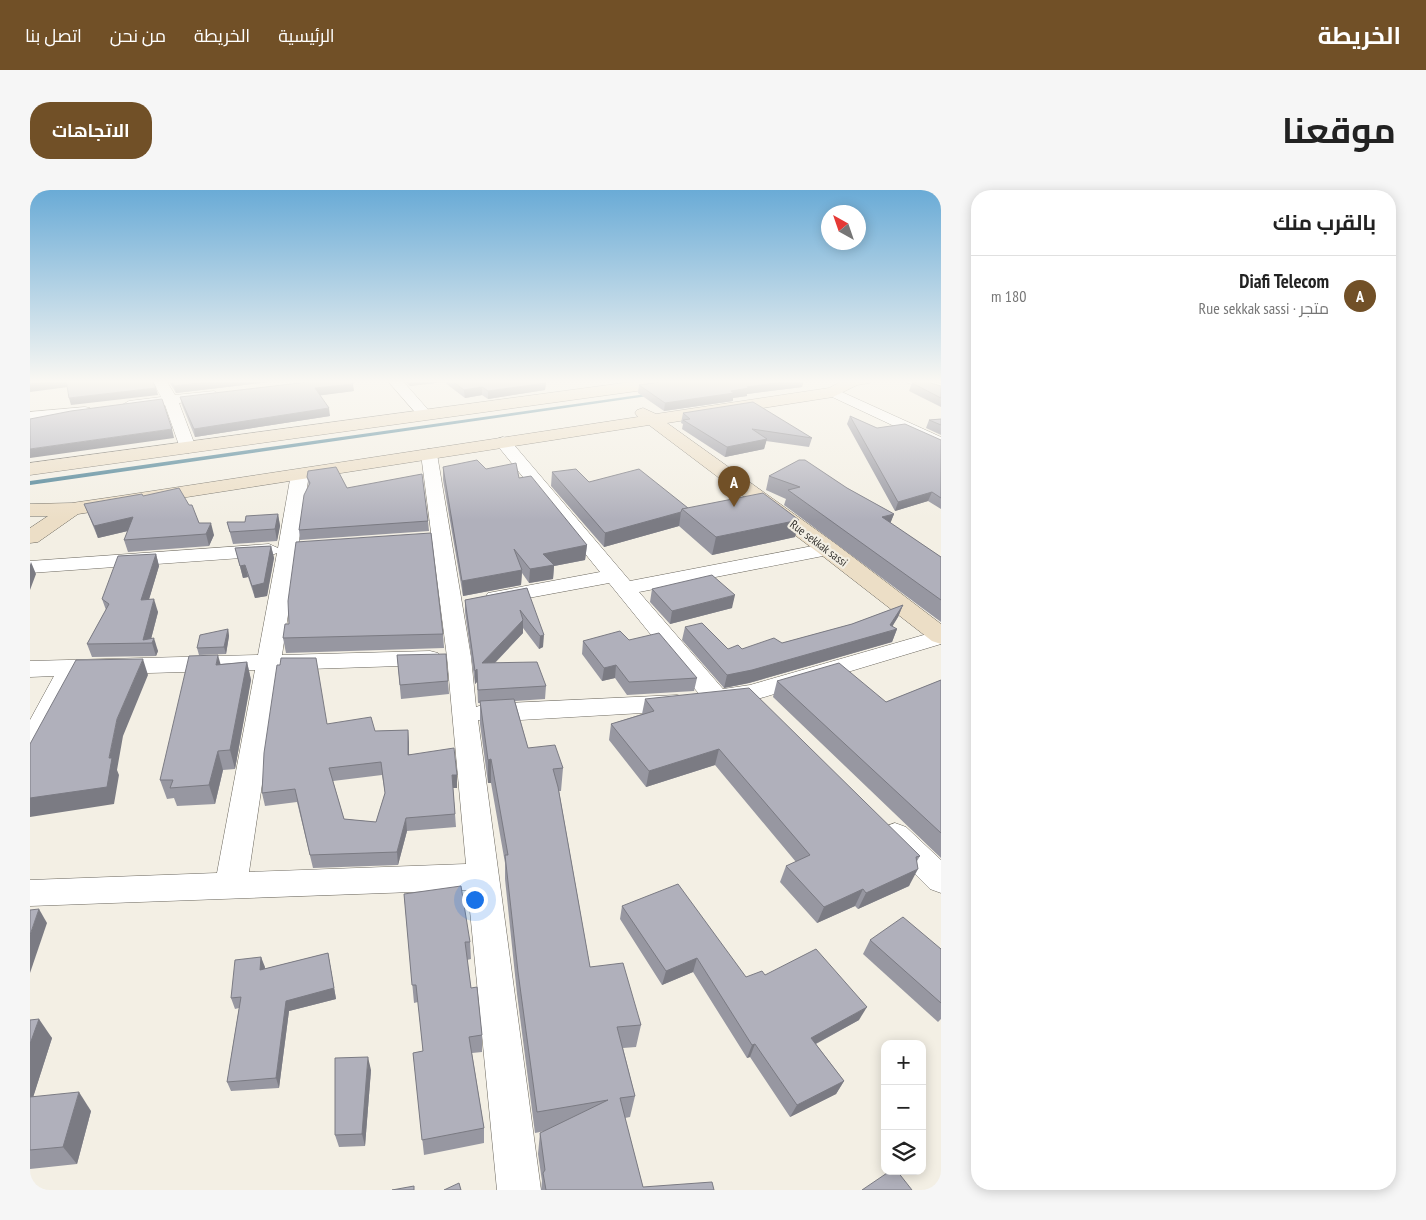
<!DOCTYPE html>
<html lang="ar">
<meta charset="utf-8">
<style>
:root{--surface:#fff;--page:#f6f6f6;--text:#222;--muted:#767676;--line:#e0e0e0;--accent:#715027}
body{margin:0;font-family:"PT Sans Narrow",Cairo,sans-serif;background:var(--page);color:var(--text);direction:rtl}
.controls{position:absolute;right:15px;bottom:15px;display:grid;overflow:hidden;border-radius:10px;box-shadow:0 2px 12px #0003}
.controls button{width:45px;height:45px;display:grid;place-items:center;padding:0;border:0;border-bottom:1px solid var(--line);background:var(--surface);color:var(--text);font:25px sans-serif}
.compass{position:absolute;left:791px;top:15px;width:45px;height:45px;border-radius:50%;background:var(--surface);box-shadow:0 2px 12px #0003;rotate:320deg}
.you{position:absolute;left:444px;top:709px;width:18px;height:18px;margin:-12px;border:4px solid #fff;border-radius:50%;background:#1a73e8;box-shadow:0 0 0 8px #1a73e833}
.badge{display:grid;place-items:center;width:32px;height:32px;border-radius:50%;background:var(--accent);color:#fff;font-size:16px;font-weight:700}
.pin{position:absolute;translate:-50% -41px;filter:drop-shadow(0 1px 2px #0008)}
.pin::after{content:'';position:absolute;top:26px;width:18px;height:15px;background:inherit;clip-path:polygon(0 0,100% 0,50% 100%)}
.list{margin:0;padding:0;list-style:none}
h2{display:flex;justify-content:space-between;align-items:center;height:65px;margin:0;padding:0 20px;font-size:21px}
h2 small{font-size:16px;font-weight:400;color:var(--muted)}
.list li{display:grid;grid-template-columns:32px 1fr auto;gap:15px;align-items:center;box-sizing:border-box;height:80px;padding:0 20px;border-top:1px solid var(--line)}
.list b{display:block;font-size:19px;white-space:nowrap}
.list p{margin:0;font-size:16px;white-space:nowrap;color:var(--muted)}
.list em{font-size:16px;font-style:normal;color:var(--muted)}
.icon{flex:none;width:28px;height:28px;fill:none;stroke:currentColor;stroke-width:2;stroke-linecap:round;stroke-linejoin:round}
.map{position:relative;flex:none;width:911px;height:1000px;overflow:hidden;direction:ltr;border-radius:20px}
header{display:flex;align-items:center;gap:30px;box-sizing:border-box;height:70px;padding:0 25px;background:var(--accent);color:#fff}
header strong{font-size:24px}
nav{display:flex;gap:28px;margin-inline-start:auto;font-size:18px}
.intro{display:flex;align-items:center;justify-content:space-between;box-sizing:border-box;height:120px;padding:0 30px}
h1{margin:0;font-size:35px}
.button{padding:12px 22px;border-radius:20px;background:var(--accent);color:#fff;font-size:18px;font-weight:700}
main{display:flex;gap:30px;padding:0 30px}
aside{flex:1;background:var(--surface);border-radius:20px;box-shadow:0 2px 12px #0003}
.map>svg:first-child{display:block}
</style>
<header>
<strong>الخريطة</strong>
<nav><a>الرئيسية</a><a>الخريطة</a><a>من نحن</a><a>اتصل بنا</a></nav>
</header>
<div class="intro"><h1>موقعنا</h1><a class="button">الاتجاهات</a></div>
<main>
<aside>
<h2>بالقرب منك<small></small></h2>
<ul class="list">
<li><span class="badge">A</span><div><b>Diafi Telecom</b><p>متجر · Rue sekkak sassi</p></div><em>180 m</em></li>
</ul>
</aside>
<div class="map">
<svg width="911" height="1000" viewBox="0 0 911 1000">
<rect width="100%" height="100%" fill="#f3efe4"/>
<g fill="none" stroke-linecap="round" stroke-linejoin="round">
<path fill="#477e92" fill-rule="evenodd" d="M623 203 625 204V205L0 295V291Z"/>
<defs>
<g id="street">
<path d="M122 190H136L145 205 184 201 191 205 184 209 149 213 166 258 164 261 158 263 150 258 135 215 99 219 92 215 99 211 131 207Z"/>
<path d="M357 190H372L401 223 404 226 401 229H391Z"/>
<path d="M876 190H897L911 194V203L878 193Z"/>
<path d="M803 198 911 247V258L798 205 796 202 798 199Z"/>
<path d="M55 217 60 218 62 221 60 224 0 232V222Z"/>
<path d="M473 247 479 249 600 391 798 353 805 355 808 359 805 363 798 365 609 402 693 499 720 495 911 440V454L721 511 687 517 678 515 579 393 466 414 458 413 455 408 458 403 570 382 467 255 465 252 467 249Z"/>
<path d="M399 259 405 261 407 264 441 467 446 517 455 514 647 505 656 507 660 513 656 519 647 521 455 532 448 530 511 1000H467L438 700 0 716V690L187 683 225 480 48 485 10 562 0 564V530L24 486 0 487V471L228 465 247 363 239 366 0 383V371L239 354 248 358 261 284 264 280H276L279 284 252 465 400 461 408 463 412 468 408 473 400 475 249 480 219 682 436 674 417 467 391 264 393 261Z"/>
<path d="M865 633 876 637 911 670V703L900 699 854 653 850 645 854 637Z"/>
</g>
<g id="secondary">
<path d="M616 190H658L650 195 0 285V273Z"/>
<path d="M814 190H843L840 193 827 195 803 207 637 233 806 354 911 434V454L902 451 790 364 619 235 48 324 8 352 0 353V338L18 326H0V314L42 313 90 306 608 227 605 223 607 220 613 218 626 224 799 198Z"/>
</g>
</defs>
<use href="#street" stroke="#6a665d" stroke-width="1"/>
<use href="#secondary" stroke="#6a665d" stroke-width="1"/>
<use href="#street" fill="#fff" fill-rule="evenodd"/>
<use href="#secondary" fill="#ecdec6" fill-rule="evenodd"/>
</g>
<g fill="#9797a1" fill-rule="evenodd">
<path d="M138 190H256L146 203Z"/>
<path d="M373 190H517L513 191 516 193 515 200 458 209 452 205 435 208 414 192 380 196Z"/>
<path d="M645 190H774L772 197 717 204V206L703 208V211L634 221 608 203 609 195Z"/>
<path d="M882 193 911 196V217L879 201Z"/>
<path d="M324 201 290 205 300 226 165 247 152 215 150 207Z"/>
<path d="M653 223 782 248 779 257 736 251 734 259 695 267 652 239 653 234 651 233Z"/>
<path d="M820 226 847 238 911 250V319L898 311 865 321 817 234Z"/>
<path d="M911 229V245L896 238 899 230Z"/>
<path d="M413 277 456 279 489 288 557 355 555 370 524 376 523 389 499 393 492 383 491 395 433 406 413 290Z"/>
<path d="M522 282 658 318 769 330 765 347 682 365 649 336 574 357 521 296Z"/>
<path d="M739 286 817 298 864 324 860 333 911 367V432L754 315 756 309 736 300Z"/>
<path d="M277 287 317 298 398 331 399 341 270 350 269 340 279 296Z"/>
<path d="M113 306 169 333 184 345 179 356 98 362 94 350 98 341 68 348 54 314Z"/>
<path d="M248 324 250 336 247 351 203 354 197 332H215Z"/>
<path d="M241 356 244 368 237 406 225 408 218 387 213 388 205 358Z"/>
<path d="M126 364 129 376 119 409 128 422 121 449 128 461 126 466 62 467 57 454 76 420 72 409Z"/>
<path d="M497 398 513 457 509 459 493 438V443L465 473 516 496 515 509 485 511 498 558 533 578 531 601H529L560 777 611 835 606 857 593 858 605 906 600 927 595 928 613 997 684 1000H511L512 991 508 964 510 943 515 941 505 943 487 804 475 689V673L461 593H458L450 534V513H448L447 492 445 494 435 422V410Z"/>
<path d="M622 399 702 418 640 434 620 412Z"/>
<path d="M873 415 868 427 862 436 867 439 862 452 719 493 694 498 652 450 655 437 698 459H712L752 453 822 434Z"/>
<path d="M259 434 413 444 414 458 256 463 253 448Z"/>
<path d="M198 439 199 446 196 464 169 465 167 458Z"/>
<path d="M599 450 667 488 664 501 597 505 585 488 572 491 552 464 553 451Z"/>
<path d="M367 465 418 491 419 504 371 509Z"/>
<path d="M217 472 221 490 205 579 193 580 185 614 147 616 144 608 137 609 130 590 190 474Z"/>
<path d="M911 490V668L743 507 747 491 856 512Z"/>
<path d="M615 509 890 666 887 671 879 696 828 719 825 716 787 733 750 692 756 676 766 672 685 575 616 597 579 550 581 534 612 524Z"/>
<path d="M297 534 345 541 378 540 379 564 427 585V598H423L426 637 377 641 368 675 283 678 267 612 235 616 232 603ZM352 585 355 603 346 632 314 629 303 591Z"/>
<path d="M374 704 440 752 441 769 437 770 441 798 452 845V862L442 863 454 938V953L394 965 383 863 393 861 388 812 384 813Z"/>
<path d="M592 716 716 787 735 785 829 830 786 854 814 891 806 904 760 927 720 867 717 868 663 782 632 795 590 729Z"/>
<path d="M840 750 911 759V829L908 832 833 764Z"/>
<path d="M298 763 306 809 259 821 249 898 201 901 197 892 209 818 205 819 201 808 231 767 234 779Z"/>
<path d="M0 830 22 848 3 907 61 921 47 974 0 979Z"/>
<path d="M341 880 335 956 309 957 305 945Z"/>
</g>
<g fill="#7b7b83">
<path d="M32 190H36L38 197 0 202V194Z"/>
<path d="M193 190H256L146 203 144 196Z"/>
<path d="M380 190H414V192L380 196Z"/>
<path d="M766 190H774L772 197 717 204V206L703 208V211L634 221 635 213 717 197Z"/>
<path d="M516 193 515 200 458 209V201Z"/>
<path d="M323 194 324 201 286 206 285 198Z"/>
<path d="M452 197V205L435 208 434 200Z"/>
<path d="M126 198 128 205 41 215 39 208Z"/>
<path d="M299 218 300 226 165 247 164 239Z"/>
<path d="M142 239 144 248 0 268V259Z"/>
<path d="M737 249 734 259 695 267 697 257Z"/>
<path d="M902 302 898 311 865 321 868 312Z"/>
<path d="M651 322 649 336 574 357 575 343Z"/>
<path d="M248 324 250 336 247 351 245 339Z"/>
<path d="M864 324 858 339 852 327Z"/>
<path d="M103 327 106 339 68 348 64 336Z"/>
<path d="M769 330 765 347 682 365 686 347Z"/>
<path d="M181 333 184 345 179 356 176 344Z"/>
<path d="M557 355 555 370 524 376 523 389 499 393 500 379 513 364Z"/>
<path d="M241 356 244 368 237 406 225 408 222 396Z"/>
<path d="M126 364 129 376 115 423 111 410Z"/>
<path d="M1 372 6 384 0 400V375Z"/>
<path d="M215 375 218 387 213 388 210 376Z"/>
<path d="M492 380 491 395 433 406 432 391Z"/>
<path d="M705 405 702 418 640 434 642 421Z"/>
<path d="M124 409 128 422 120 453 113 450Z"/>
<path d="M873 415 868 427 859 442 867 439 862 452 719 493 694 498 697 485 860 435Z"/>
<path d="M493 430V443L452 486V473Z"/>
<path d="M198 439 199 446 196 464 194 457Z"/>
<path d="M514 445 513 457 509 459 510 446Z"/>
<path d="M124 448 128 461 126 466 122 453Z"/>
<path d="M188 465 193 483 186 475Z"/>
<path d="M113 469 118 485 93 546 87 580 89 585 84 614 0 627V608L79 568 87 529Z"/>
<path d="M217 472 221 490 205 579 200 560Z"/>
<path d="M586 475 585 488 572 491 574 478Z"/>
<path d="M447 479V492L445 494V481Z"/>
<path d="M378 540 379 553V577L378 565Z"/>
<path d="M689 559 685 575 616 597 619 581Z"/>
<path d="M188 561 193 580 185 614 179 595Z"/>
<path d="M461 569V593H458V570Z"/>
<rect x="422" y="585" width="5" height="13"/>
<path d="M376 628 377 641 368 675 367 662Z"/>
<path d="M888 679 879 696 828 719 836 703Z"/>
<path d="M833 699 825 716 787 733 794 717Z"/>
<path d="M9 719 17 733 0 783V745Z"/>
<path d="M298 763 306 809 259 821 249 898 246 888 256 811Z"/>
<path d="M231 767 235 777 234 791 230 780Z"/>
<path d="M667 768 663 782 632 795 636 781Z"/>
<path d="M837 817 829 830 774 860 781 848Z"/>
<path d="M9 829 22 848 0 917V854Z"/>
<path d="M725 854 720 867 717 868 722 855Z"/>
<path d="M338 867 341 880 335 956 332 944Z"/>
<path d="M814 891 806 904 760 927 767 915Z"/>
<path d="M49 902 61 921 47 974 33 957Z"/>
</g>
<g fill="#b0b0bb" stroke="#7b7b83" fill-rule="evenodd">
<path d="M0 190H32L0 194Z"/>
<path d="M36 190H122L126 198 39 208Z"/>
<path d="M141 190H193L144 196Z"/>
<path d="M295 190H321L323 194 285 198 299 218 164 239 150 207Z"/>
<path d="M421 190H512L516 193 458 201 452 197 434 200Z"/>
<path d="M645 190H766L717 197 719 198 701 201 704 203 635 213 609 195Z"/>
<path d="M894 191 911 196V208L882 193Z"/>
<path d="M132 209 142 239 0 259V229L41 221Z"/>
<path d="M723 212 782 248 722 239 737 249 697 257 653 230 660 229 653 223Z"/>
<path d="M820 226 847 238 875 234 911 250V308L902 302 868 312Z"/>
<path d="M911 229V235L899 230Z"/>
<path d="M447 270 456 279 486 273 489 288 501 286 557 355 513 364 524 375 500 379 484 359 492 380 432 391 413 277Z"/>
<path d="M769 270H775L817 298 864 324 852 327 911 367V410L758 300 770 297 739 286Z"/>
<path d="M306 277 317 298 392 284 398 331 269 340 274 305 280 293 277 287 278 281Z"/>
<path d="M546 279 559 292 609 279 658 318 652 319 651 322 575 343 522 282Z"/>
<path d="M149 298 159 315H162L169 333H181L176 344 94 350 103 327 64 336 54 314 112 304 113 306Z"/>
<path d="M733 303 769 330 686 347 652 319Z"/>
<path d="M248 324 245 339 200 342 197 332H215L216 326Z"/>
<path d="M401 343 413 444 253 448 255 434H259L258 411 266 352Z"/>
<path d="M241 356 234 393 222 396 215 375 210 376 205 358Z"/>
<path d="M126 364 111 410 124 409 113 450 124 448 122 453 57 454 79 414 72 409 88 366Z"/>
<path d="M682 385 705 405 642 421 622 399Z"/>
<path d="M497 398 514 445 510 446 490 420 493 430 452 473 507 472 516 496 448 500 447 479 445 481 435 410Z"/>
<path d="M873 415 860 435 867 439 722 480 697 485 655 437 672 433 698 459 708 455 712 459 744 448 752 453 822 434Z"/>
<path d="M198 439 194 457 167 458 170 445Z"/>
<path d="M590 441 599 450 629 443 667 488 599 492 586 475 574 478 553 451Z"/>
<path d="M416 464 418 491 370 495 367 465Z"/>
<path d="M188 465 186 475 217 472 200 560 188 561 179 595 140 598 143 590H130L159 466Z"/>
<path d="M251 468H286L297 534 341 527 345 541 378 540V565L424 558 427 585H422L425 624 376 628 367 662 280 665 265 599 232 603 234 563 247 475H250ZM351 572 355 603 346 632 314 629 299 578Z"/>
<path d="M113 469 87 529 79 568H82L77 597 0 608V554L46 470Z"/>
<path d="M809 473 856 512 911 490V643L747 491Z"/>
<path d="M719 498 890 666 886 667 888 679 836 703 833 699 794 717 756 676 780 665 689 559 619 581 581 534 624 521 615 509Z"/>
<path d="M484 509 498 558 525 555 533 578 523 579 528 597 560 777 593 773 611 835 587 837 605 906 590 908 613 997 682 992 684 1000H516L513 983 515 980 510 943 578 910 507 922 488 782 475 665H478L461 569 458 570 450 511Z"/>
<path d="M648 694 716 787 732 781 735 785 786 759 837 817 781 848 814 891 767 915 725 854 722 855 667 768 636 781 592 716Z"/>
<path d="M431 696 440 752H435L441 798 447 797 452 845 439 847 454 938 392 950 383 863 393 861 386 795H382L374 704Z"/>
<path d="M9 719 0 745V720Z"/>
<path d="M873 727 911 759V813L840 750Z"/>
<path d="M298 763 304 798 256 811 246 888 197 892 211 807 201 808 205 770 231 767 230 780Z"/>
<path d="M9 829 0 854V830Z"/>
<path d="M338 867 332 944 305 945V868Z"/>
<path d="M49 902 33 957 0 960V907Z"/>
<path d="M860 981H867L882 1000H832Z"/>
<path d="M429 993 431 1000H414Z"/>
<path d="M384 996V1000H362Z"/>
</g>
<linearGradient id="sky" x2="0" y2="1"><stop stop-color="#6aabd6"/><stop offset="0.58" stop-color="#faf8f3"/><stop offset="1" stop-color="#faf8f3" stop-opacity="0"/></linearGradient>
<rect width="911" height="330" fill="url(#sky)"/>
<g text-anchor="middle" dominant-baseline="central" stroke-width="4.5" stroke-linejoin="round" paint-order="stroke">
<g font-size="12" fill="#373531" stroke="#f3efe4">
<text transform="translate(789 353) rotate(37)">Rue sekkak sassi</text>
</g>
</g>
</svg>
<div class="controls">
<button>+</button>
<button>−</button>
<button><svg class="icon" aria-label="layers" viewBox="0 0 24 24"><path d="M12 4l9 5-9 5-9-5zM3 14l9 5 9-5"/></svg></button>
</div>
<svg class="compass" viewBox="-18 -18 36 36"><path d="M0-13l5 13h-10z" fill="#e53935"/><path d="M0 13l5-13h-10z" fill="#767676"/></svg>
<div class="you"></div>
<div class="pin badge" style="left:704px;top:317px">A</div>
</div>
</main>
